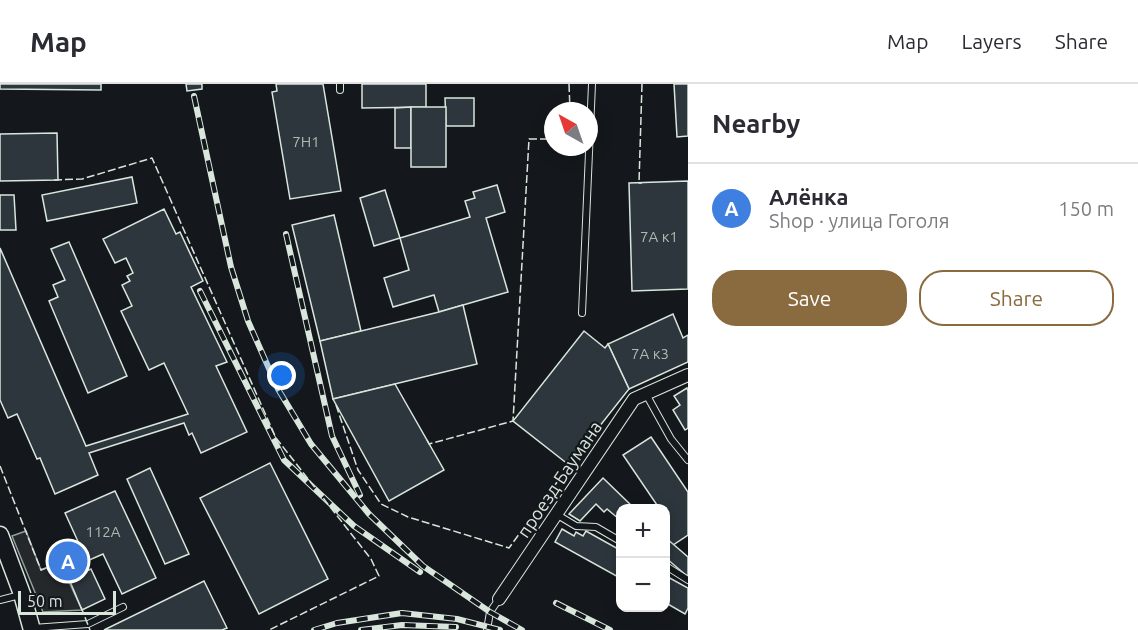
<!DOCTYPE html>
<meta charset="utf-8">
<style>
:root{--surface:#fff;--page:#f7f7f7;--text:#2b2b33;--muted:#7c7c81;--line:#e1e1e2;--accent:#8a6a3f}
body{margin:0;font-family:Ubuntu,sans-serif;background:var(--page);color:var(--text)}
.controls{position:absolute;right:18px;bottom:18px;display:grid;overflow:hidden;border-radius:12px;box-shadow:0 3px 15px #0003}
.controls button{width:54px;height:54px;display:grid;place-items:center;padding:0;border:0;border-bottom:2px solid var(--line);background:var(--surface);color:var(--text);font:30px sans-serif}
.compass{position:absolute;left:544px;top:18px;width:54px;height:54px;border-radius:50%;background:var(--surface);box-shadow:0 3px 15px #0003;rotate:320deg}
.scale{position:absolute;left:18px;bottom:15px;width:98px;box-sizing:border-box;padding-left:6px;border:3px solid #d8e6dc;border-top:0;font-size:16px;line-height:21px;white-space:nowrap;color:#d8e6dc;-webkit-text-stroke:4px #14181c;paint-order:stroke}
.you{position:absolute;left:282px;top:292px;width:21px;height:21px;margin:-15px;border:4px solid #fff;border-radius:50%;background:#1a73e8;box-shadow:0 0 0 9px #1a73e833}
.badge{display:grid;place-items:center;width:39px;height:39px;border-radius:50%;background:var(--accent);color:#fff;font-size:20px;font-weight:700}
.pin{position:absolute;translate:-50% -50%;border:3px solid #fff;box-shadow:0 2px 6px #0006}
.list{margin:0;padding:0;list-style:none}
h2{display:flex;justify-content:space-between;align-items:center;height:78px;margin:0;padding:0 24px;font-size:26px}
h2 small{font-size:20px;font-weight:400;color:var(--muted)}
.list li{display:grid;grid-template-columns:39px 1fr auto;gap:18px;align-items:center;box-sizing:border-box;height:90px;padding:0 24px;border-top:2px solid var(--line)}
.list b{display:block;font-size:22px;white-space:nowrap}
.list p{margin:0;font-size:20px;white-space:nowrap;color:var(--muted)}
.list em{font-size:20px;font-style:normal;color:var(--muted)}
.actions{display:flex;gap:12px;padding:18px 24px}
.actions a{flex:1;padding:14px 0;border:2px solid var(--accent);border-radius:24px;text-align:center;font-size:21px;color:var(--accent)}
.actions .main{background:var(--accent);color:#fff}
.map{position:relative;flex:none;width:688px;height:546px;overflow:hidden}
header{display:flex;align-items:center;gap:36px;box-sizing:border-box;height:84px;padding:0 30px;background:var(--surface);border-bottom:2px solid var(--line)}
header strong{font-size:28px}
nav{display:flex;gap:33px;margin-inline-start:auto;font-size:21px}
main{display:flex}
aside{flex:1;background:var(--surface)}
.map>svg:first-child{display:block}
</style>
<header>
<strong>Map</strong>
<nav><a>Map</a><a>Layers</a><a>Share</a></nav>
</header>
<main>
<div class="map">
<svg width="688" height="546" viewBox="0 0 688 546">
<rect width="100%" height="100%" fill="#14181c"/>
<path fill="#24282b" stroke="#939e99" stroke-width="1.5" d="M26 447 41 486 56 480 64 487 82 526 43 528 12 452Z"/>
<g fill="#2c363c" stroke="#d8e6dc" stroke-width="1.5">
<path d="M0 0H101V6L0 5Z"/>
<path d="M186 0H202V5L187 7Z"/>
<path d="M276 0H323L341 107 290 115 272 8 277 7Z"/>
<path d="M362 0H426V23L362 24Z"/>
<path d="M674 0H688V52L677 53Z"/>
<path d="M445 14H474V42H446Z"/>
<path d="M411 23V64H395V24Z"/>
<rect x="411" y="23" width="35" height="60"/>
<path d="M57 49 58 96 0 97V50Z"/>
<path d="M132 93 137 119 47 137 42 111Z"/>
<path d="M688 97V205L632 207 629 99Z"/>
<path d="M497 101 505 128 486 134 508 208 439 228 434 211 393 223 384 194 409 186 400 154 470 133 465 117 475 114 473 108Z"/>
<path d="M385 106 400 154 374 162 360 114Z"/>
<path d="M0 111H14L16 146H0Z"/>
<path d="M164 125 176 150 180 148 203 197 191 203 227 278 216 282 247 348 201 369 192 349 189 351 184 339 89 369 98 391 55 410 40 374 37 375 17 330 8 334 0 316V164L86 362 188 330 164 279 149 286 121 227 132 222 122 201 130 197 127 192 133 189 126 174 115 179 103 155Z"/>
<path d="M334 131 361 247 320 257 292 141Z"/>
<path d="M69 158 127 292 88 309 49 217 58 213 53 201 65 196 51 165Z"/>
<path d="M463 221 477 280 333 315 320 257 439 228Z"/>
<path d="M673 230 683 254 688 251V278L629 305 608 260Z"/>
<path d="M584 247 605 264 608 260 629 305 569 381 513 337Z"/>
<path d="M395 300 444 386 389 417 333 315Z"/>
<path d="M687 304 688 307V344L685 346 673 326 680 321 674 312Z"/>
<path d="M651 353 688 408V451L673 461 666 454V424H659L623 371Z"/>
<path d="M270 379 328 495 259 530 200 414Z"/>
<path d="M150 384 189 470 165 480 127 395Z"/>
<path d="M603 394 634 424H620V436L607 425 604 428 596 420 580 437 569 430Z"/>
<path d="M115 407 156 494 122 510 103 470 64 487 58 474 81 464 65 429Z"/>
<path d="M562 445 574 452 576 448 583 452 586 447 620 466V494L555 458Z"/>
<path d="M666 454 688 473V493L666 474Z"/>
<path d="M91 485 105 515 82 526 69 495Z"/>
<path d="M666 492 688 504V524L685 530 666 519Z"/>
<path d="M204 497 227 544 222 546H104Z"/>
</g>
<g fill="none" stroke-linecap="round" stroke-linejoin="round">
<defs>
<g id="service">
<path d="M340 0V6"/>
<path d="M582 229 592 0"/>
<path d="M646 310 671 355 688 376"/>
<path d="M556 430 576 442 596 443 620 457"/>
<path d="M666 482 688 496"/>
<path d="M0 516 20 511"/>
<path d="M33 544 88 540 123 523"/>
<path d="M487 546 490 528 499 515"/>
</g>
<path id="minor" d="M499 515 634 315 688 291"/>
<path id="secondary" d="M0 451 22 510 32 546"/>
</defs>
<use href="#service" stroke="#d8e6dc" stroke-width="8"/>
<use href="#minor" stroke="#d8e6dc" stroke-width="14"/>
<use href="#secondary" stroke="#d8e6dc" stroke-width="19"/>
<use href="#service" stroke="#14181c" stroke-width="6"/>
<use href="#minor" stroke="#14181c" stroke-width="12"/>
<use href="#secondary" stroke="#14181c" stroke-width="16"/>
<defs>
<g id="rail">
<path d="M194 12 231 183 248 237 278 305 311 360 369 430 423 482 490 528 522 546"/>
<path d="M286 150 332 352 360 411"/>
<path d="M200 207 284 376 354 442 420 488"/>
<path d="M556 519 610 546"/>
<path d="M314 546 337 539 402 529 457 535 500 546"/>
<path d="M361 546 402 541 456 543"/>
</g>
</defs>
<use href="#rail" stroke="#d8e6dc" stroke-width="6"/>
<use href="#rail" stroke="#14181c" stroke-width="4" stroke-dasharray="11" stroke-linecap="butt"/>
<g stroke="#d8e6dc" stroke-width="1.5" stroke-dasharray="8 3" stroke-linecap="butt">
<path d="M569 0 570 27"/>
<path d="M642 0 639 99H642"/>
<path d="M54 96 82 95 152 74 276 354 371 475 379 492 269 546"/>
<path d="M336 321 358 386 381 420 408 433 509 464 571 379"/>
<path d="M427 356 429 360 513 337 529 55H553"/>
<path d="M0 382 41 486 56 480 70 499"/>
<path d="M81 523 90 546"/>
</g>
</g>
<g text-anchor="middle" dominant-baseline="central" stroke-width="4.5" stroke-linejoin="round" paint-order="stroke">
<g font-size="15" fill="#adbab4">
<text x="306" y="57">7Н1</text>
<text x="659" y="152">7А к1</text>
<text x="650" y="269">7А к3</text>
<text x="103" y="447">112А</text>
</g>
<g font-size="18" fill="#d8e6dc" stroke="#14181c">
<text transform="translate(559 395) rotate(-56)">проезд Баумана</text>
</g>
</g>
</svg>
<div class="controls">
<button>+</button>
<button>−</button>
</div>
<svg class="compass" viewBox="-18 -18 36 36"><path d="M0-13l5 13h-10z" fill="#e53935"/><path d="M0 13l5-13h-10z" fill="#7c7c81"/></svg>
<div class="scale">50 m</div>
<div class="you"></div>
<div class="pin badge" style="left:68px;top:477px;background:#3f7fe0">A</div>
</div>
<aside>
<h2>Nearby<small></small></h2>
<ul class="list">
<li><span class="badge" style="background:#3f7fe0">A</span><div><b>Алёнка</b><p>Shop · улица Гоголя</p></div><em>150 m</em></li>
</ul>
<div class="actions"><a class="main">Save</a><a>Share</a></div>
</aside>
</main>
